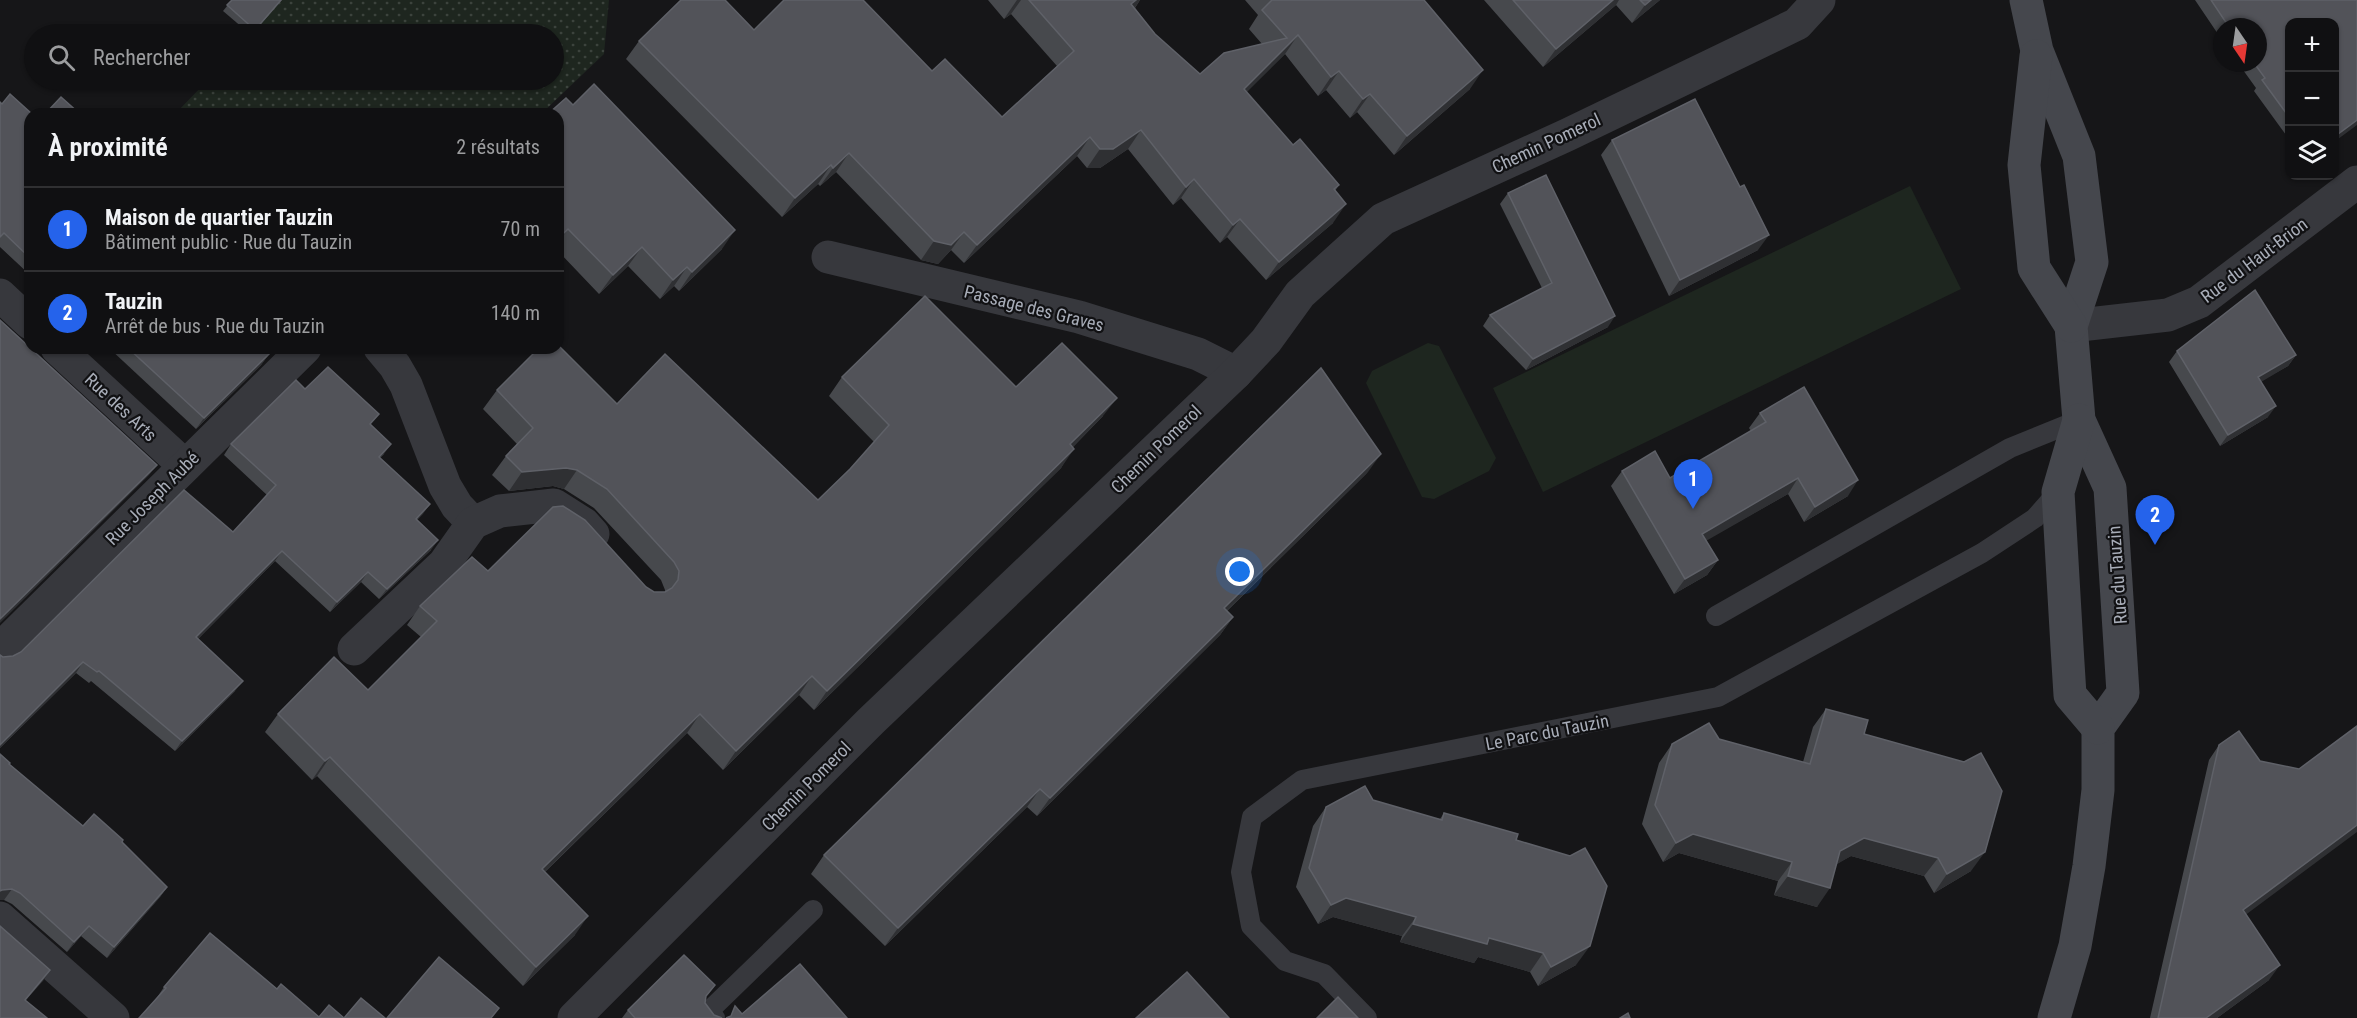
<!DOCTYPE html>
<html lang="fr">
<meta charset="utf-8">
<style>
:root{--surface:#101012;--page:#19191b;--text:#f1f3f6;--muted:#9c9d9f;--line:#303032;--accent:#2563eb}
body{margin:0;font-family:"Roboto Condensed",sans-serif;background:var(--page);color:var(--text)}
.controls{position:absolute;right:18px;top:18px;display:grid;overflow:hidden;border-radius:12px;box-shadow:0 2px 4px #0004}
.controls button{width:54px;height:54px;display:grid;place-items:center;padding:0;border:0;border-bottom:2px solid var(--line);background:var(--surface);color:var(--text);font:30px sans-serif}
.compass{position:absolute;left:2213px;top:18px;width:54px;height:54px;border-radius:50%;background:var(--surface);box-shadow:0 2px 4px #0004;rotate:167deg}
.you{position:absolute;left:1240px;top:572px;width:21px;height:21px;margin:-15px;border:4px solid #fff;border-radius:50%;background:#1a73e8;box-shadow:0 0 0 9px #1a73e833}
.badge{display:grid;place-items:center;width:39px;height:39px;border-radius:50%;background:var(--accent);color:#fff;font-size:20px;font-weight:700}
.pin{position:absolute;translate:-50% -50px;filter:drop-shadow(0 2px 3px #0008)}
.pin::after{content:'';position:absolute;top:32px;width:21px;height:18px;background:inherit;clip-path:polygon(0 0,100% 0,50% 100%)}
.list{margin:0;padding:0;list-style:none}
h2{display:flex;justify-content:space-between;align-items:center;height:78px;margin:0;padding:0 24px;font-size:26px}
h2 small{font-size:20px;font-weight:400;color:var(--muted)}
.list li{display:grid;grid-template-columns:39px 1fr auto;gap:18px;align-items:center;box-sizing:border-box;height:84px;padding:0 24px;border-top:2px solid var(--line)}
.list b{display:block;font-size:22px;white-space:nowrap}
.list p{margin:0;font-size:20px;white-space:nowrap;color:var(--muted)}
.list em{font-size:20px;font-style:normal;color:var(--muted)}
.icon{flex:none;width:33px;height:33px;fill:none;stroke:currentColor;stroke-width:2;stroke-linecap:round;stroke-linejoin:round}
.map{position:relative;flex:none;width:2357px;height:1018px;overflow:hidden}
.search{position:absolute;background:var(--surface);box-shadow:0 2px 4px #0004;left:24px;top:24px;width:540px;height:66px;display:flex;align-items:center;gap:15px;box-sizing:border-box;padding:0 21px;border-radius:33px;color:var(--muted);font-size:22px}
.panel{position:absolute;background:var(--surface);box-shadow:0 2px 4px #0004;left:24px;top:108px;width:540px;height:246px;border-radius:18px}
.map>svg:first-child{display:block}
</style>
<div class="map">
<svg width="2357" height="1018" viewBox="0 0 2357 1018">
<defs>
<pattern id="park-dots" width="8" height="8" patternUnits="userSpaceOnUse" patternTransform="scale(1.5)"><rect width="8" height="8" fill="#1e261f"/><path d="M2 2h.1M6 6h.1" fill="none" stroke="#3c433d" stroke-width="1.8" stroke-linecap="round"/></pattern>
</defs>
<rect width="100%" height="100%" fill="#161618"/>
<path fill="url(#park-dots)" d="M281 0H609L604 54 541 114H175L208 80H554V34H252Z"/>
<g fill="#1e261f">
<path d="M1910 186 1961 289 1543 492 1493 388Z"/>
<path d="M1428 343 1439 346 1496 458 1489 471 1434 499 1422 497 1366 383 1372 371Z"/>
</g>
<g fill="none" stroke-linecap="round" stroke-linejoin="round">
<g stroke="#37383d" stroke-width="20">
<path d="M1716 616 2010 448 2079 420"/>
<path d="M715 1018 709 1011 813 910"/>
<path d="M1367 1018 1324 974 1285 961 1251 926 1241 872 1252 817 1302 780 1718 697 1982 553 2035 518 2058 492"/>
</g>
<g stroke="#37383d" stroke-width="33">
<path d="M828 257 1079 317 1198 354 1236 373"/>
<path d="M0 295 30 323"/>
<path d="M2071 326 2168 315 2199 302 2357 182"/>
<path d="M57 348 185 466"/>
<path d="M380 348 395 366 406 385 445 486 457 506 473 523"/>
<path d="M0 649 305 348"/>
<path d="M354 649 444 564 473 523 500 511 554 505 584 524 593 534"/>
<path d="M0 918 113 1018"/>
<path d="M574 1018 871 721 1236 373 1266 341 1300 294 1383 219 1567 135 1797 24 1819 0"/>
</g>
<g stroke="#45474d" stroke-width="33">
<path d="M2026 0 2037 51 2079 156 2092 262 2071 326 2079 420 2110 488 2123 693 2098 728V790L2089 866 2075 946 2054 1018"/>
<path d="M2036 56 2024 165 2034 268 2071 326"/>
<path d="M2079 420 2058 492 2067 647 2070 695 2098 728"/>
</g>
</g>
<g fill="#47494d">
<path d="M232 0H282L252 34H250L223 11Z"/>
<path d="M988 0H1140L1135 8 1155 34 1200 74 1262 44 1249 29 1258 15 1245 0H1424L1470 89 1394 155 1357 112 1350 118 1326 90 1318 96 1285 54 1246 92 1293 145 1339 185 1335 191 1333 223 1266 280 1227 237 1220 243 1181 198 1173 205 1128 149 1100 168H1087L1077 156 964 263 951 250 938 264 921 260 836 172 820 186 818 184 782 217 626 59 639 41 754 30 932 71 1002 117 1057 66 1011 14 1004 19Z"/>
<path d="M1484 0H1660L1632 23 1616 5 1543 67Z"/>
<path d="M2195 0H2357L2289 22V139L2254 91 2256 88 2238 63H2258V27H2222V40Z"/>
<path d="M0 102 2 104 30 114V275L0 247Z"/>
<path d="M558 114 722 249 679 291 674 286 660 299 628 266 599 294 558 251Z"/>
<path d="M1612 140 1758 250 1669 296 1601 155Z"/>
<path d="M1508 193 1608 327 1526 370 1483 326 1490 315 1542 288 1500 204Z"/>
<path d="M109 348H262L269 354 261 365 196 429Z"/>
<path d="M2177 351 2296 355 2288 366 2261 381 2268 417 2220 446 2169 362Z"/>
<path d="M842 377 1016 387 1103 416 1073 447 1061 468 814 710 799 695 723 770 687 733 545 872 575 935 523 986 317 776 312 780 265 732 278 714 368 690 421 637 407 625 420 606 488 571 646 587 654 592H665V590L661 580 594 508 564 489 553 486 509 491 492 475 506 456 517 444 483 409 497 390 617 404 818 500 850 469 874 442 829 396Z"/>
<path d="M305 389 371 425 384 454 380 458 430 504 417 520 431 550 379 599 361 582 330 612 275 561 198 639 235 691 175 751 91 681 89 683 76 673 0 748V655L3 657 13 656 233 532 267 495 224 455 231 444Z"/>
<path d="M1760 413 1848 496 1804 522 1788 494 1706 540 1718 560 1707 575 1674 594 1611 486 1622 471 1670 478 1751 431 1749 428Z"/>
<path d="M1368 472 1227 611 1233 617 1220 635 1037 816 1027 807 885 946 811 874 824 855Z"/>
<path d="M1826 709 1864 734 1971 871 1934 893 1924 876 1851 856 1836 864 1817 907 1774 895 1778 881 1679 853 1663 862 1642 824 1659 763 1672 744 1719 739 1803 762 1813 727Z"/>
<path d="M2219 745 2246 915 2269 980 2217 1018H2150L2209 760Z"/>
<path d="M9 764 83 826 122 842 167 887 160 897 107 958 81 936 67 952 12 904 4 900Z"/>
<path d="M1326 807 1440 819 1444 813 1516 840 1576 965 1538 986 1530 972 1478 957 1474 963 1400 942 1402 936 1333 917 1318 924 1296 887 1313 826Z"/>
<path d="M164 987 277 989 319 1017 385 1018H139L156 999Z"/>
<path d="M705 998V1003L714 1015 722 1018H622L628 1010Z"/>
</g>
<g fill="#2f3033">
<path d="M1017 0H1021L1011 14 1004 19Z"/>
<path d="M1136 0H1140L1134 9 1131 4Z"/>
<path d="M1613 0H1619L1616 5 1543 67 1556 49Z"/>
<path d="M1651 0H1660L1632 23 1645 5Z"/>
<path d="M1298 35 1285 54 1231 108 1244 89Z"/>
<path d="M1483 70 1470 89 1394 155 1407 136Z"/>
<path d="M1339 71 1326 90 1318 96 1331 77Z"/>
<path d="M1370 94 1357 112 1350 118 1363 99Z"/>
<path d="M2357 120V125L2334 142V137Z"/>
<path d="M1141 130 1128 149 1100 168H1087L1100 149Z"/>
<path d="M1090 137 1077 156 964 263 977 245Z"/>
<path d="M849 153 836 172 820 186 833 168Z"/>
<path d="M831 165 818 184 782 217 795 198Z"/>
<path d="M1194 179 1181 198 1173 205 1186 187Z"/>
<path d="M1346 204 1333 223 1266 280 1279 262Z"/>
<path d="M1240 219 1227 237 1220 243 1233 225Z"/>
<path d="M568 229 558 243V239Z"/>
<path d="M735 230 722 249 679 291 692 272Z"/>
<path d="M964 232 951 250 938 264 921 260 934 241Z"/>
<path d="M1769 235 1758 250 1669 296 1680 280Z"/>
<path d="M642 247 628 266 599 294 613 275Z"/>
<path d="M687 267 674 286 660 299 673 280Z"/>
<path d="M1615 316 1608 327 1526 370 1533 359Z"/>
<path d="M269 354 261 365 196 429 204 418Z"/>
<path d="M2296 355 2288 366 2251 388 2258 377Z"/>
<path d="M1117 398 1103 416 1057 463 1070 444Z"/>
<path d="M2276 406 2268 417 2220 446 2228 435Z"/>
<path d="M391 444 384 454 372 467 379 457Z"/>
<path d="M1074 449 1061 468 814 710 827 691Z"/>
<path d="M1381 454 1368 472 1211 626 1224 608Z"/>
<path d="M157 465 149 475 0 623V619Z"/>
<path d="M566 468 577 470 564 489 553 486 509 491 522 472Z"/>
<path d="M1798 478 1788 494 1692 549 1702 534Z"/>
<path d="M1858 480 1848 496 1804 522 1815 507Z"/>
<path d="M430 504 423 514 408 530 416 519Z"/>
<path d="M438 540 431 550 379 599 387 589Z"/>
<path d="M282 551 275 561 189 648 196 637Z"/>
<path d="M1718 560 1707 575 1674 594 1685 579Z"/>
<path d="M368 572 361 582 330 612 337 602Z"/>
<path d="M1233 617 1220 635 1037 816 1050 798Z"/>
<path d="M83 662 76 673 0 748V745Z"/>
<path d="M812 676 799 695 723 770 736 751Z"/>
<path d="M243 681 235 691 175 751 182 741Z"/>
<path d="M700 714 687 733 528 888 542 869Z"/>
<path d="M330 757 317 776 312 780 325 761Z"/>
<path d="M1040 789 1027 807 885 946 898 928Z"/>
<path d="M2357 825V832L2232 925 2243 910Z"/>
<path d="M1693 834 1792 862 1778 881 1679 853 1663 862 1676 843Z"/>
<path d="M1864 838 1938 858 1924 876 1851 856 1827 870 1840 851Z"/>
<path d="M1985 852 1971 871 1934 893 1947 874Z"/>
<path d="M1788 876 1830 888 1817 907 1774 895Z"/>
<path d="M167 887 160 897 107 958 114 947Z"/>
<path d="M12 889 4 900H0V891L2 890Z"/>
<path d="M1346 898 1416 917 1402 936 1333 917 1318 924 1331 905Z"/>
<path d="M588 916 575 935 523 986 536 967Z"/>
<path d="M1413 924 1489 938 1543 953 1530 972 1478 957 1474 963 1400 942Z"/>
<path d="M89 926 81 936 67 952 74 942Z"/>
<path d="M1590 946 1576 965 1538 986 1551 967Z"/>
<path d="M2280 965 2269 980 2217 1018H2206Z"/>
<path d="M50 970 43 981 17 1010 25 1000Z"/>
</g>
<g fill="#525359" stroke="#5f6168" stroke-width="1.5">
<path d="M232 0H281L255 30 227 5Z"/>
<path d="M681 0H725L754 30 784 0H863L932 71 945 59 1002 117 1074 51 1029 0H1136L1131 4 1155 34 1200 74 1224 53 1287 38 1262 10 1272 0H1424L1483 70 1407 136 1370 94 1363 99 1339 71 1331 77 1298 35 1244 89 1293 145 1300 139 1339 185 1334 189 1346 204 1279 262 1240 219 1233 225 1194 179 1186 187 1141 130 1113 149H1100L1090 137 977 245 964 232 951 245 934 241 849 153 833 168 831 165 795 198 639 41Z"/>
<path d="M1513 0H1613L1556 49Z"/>
<path d="M1640 0H1651L1645 5Z"/>
<path d="M2211 0H2357V120L2334 137V22H2289V117L2262 80 2265 78 2254 63H2258V27H2229Z"/>
<path d="M594 84 735 230 692 272 687 267 673 280 642 247 613 275 568 229 558 239V114H548L566 98 573 105Z"/>
<path d="M10 94 32 114H30V258L4 233 0 237V102L2 104Z"/>
<path d="M61 97 80 114H45Z"/>
<path d="M1695 99 1740 187 1744 185 1769 235 1680 280 1612 140Z"/>
<path d="M1546 175 1615 316 1533 359 1490 315 1552 283 1508 193Z"/>
<path d="M2255 290 2296 355 2258 377 2276 406 2228 435 2177 351Z"/>
<path d="M925 296 1016 387 1062 343 1117 398 1070 444 1074 449 827 691 812 676 736 751 700 714 542 869 588 916 536 967 330 757 325 761 278 714 334 657 368 690 437 621 420 606 472 557 488 571 553 507 563 506 585 520 646 587 654 592H665L672 588 678 580 679 571 674 562 607 489 577 470 566 468 522 472 506 456 533 428 497 390 539 348H558V345L617 404 665 354 818 500 850 469 889 425 842 377Z"/>
<path d="M0 320 157 465 0 619Z"/>
<path d="M128 348H262L269 354 204 418Z"/>
<path d="M328 367 379 414 370 424 391 444 379 457 430 504 416 519 438 540 387 589 368 572 337 602 282 551 196 637 243 681 182 741 99 671 97 672 83 662 0 745V655L3 657 13 656 21 652 184 490 233 532 276 485 231 444 296 380 305 389Z"/>
<path d="M1321 368 1381 454 1224 608 1233 617 1050 798 1040 789 898 928 824 855Z"/>
<path d="M1804 387 1858 480 1815 507 1798 478 1702 534 1718 560 1685 579 1622 471 1655 451 1670 478 1766 422 1760 413Z"/>
<path d="M1826 709 1868 720 1864 734 1964 762 1981 753 2002 791 1985 852 1947 874 1938 858 1864 838 1840 851 1830 888 1788 876 1792 862 1693 834 1676 843 1655 805 1672 744 1709 723 1719 739 1810 764Z"/>
<path d="M2357 726V825L2243 910 2280 965 2206 1018H2158L2219 745 2239 731 2260 761 2299 769Z"/>
<path d="M0 754 10 763 9 764 83 826 94 814 123 840 122 842 167 887 114 947 89 926 74 942 20 893 12 889 2 890 0 891Z"/>
<path d="M1365 786 1373 800 1442 820 1444 813 1518 834 1516 840 1570 856 1585 848 1607 886 1590 946 1551 967 1543 953 1489 938 1487 944 1413 924 1416 917 1346 898 1331 905 1309 868 1326 807Z"/>
<path d="M0 926 50 970 25 1000 47 1018H0Z"/>
<path d="M210 933 277 989 281 984 319 1017 329 1005 344 1018 361 998 385 1018H139L166 988 164 987Z"/>
<path d="M684 955 715 985 706 996 705 1003 714 1015 722 1018H635L628 1010Z"/>
<path d="M439 957 499 1008 491 1018H387Z"/>
<path d="M800 964 847 1018H726L731 1016 735 1006 742 1014Z"/>
<path d="M1187 972 1229 1018H1136Z"/>
<path d="M1338 997 1358 1018H1317Z"/>
<path d="M1628 1013 1630 1018H1620Z"/>
</g>
<g text-anchor="middle" dominant-baseline="central" stroke-width="4.5" stroke-linejoin="round" paint-order="stroke">
<g font-size="18" fill="#a8adb8" stroke="#111113">
<text transform="translate(1546 143) rotate(-25)">Chemin Pomerol</text>
<text transform="translate(2254 260) rotate(-37)">Rue du Haut-Brion</text>
<text transform="translate(1034 308) rotate(14)">Passage des Graves</text>
<text transform="translate(121 407) rotate(43)">Rue des Arts</text>
<text transform="translate(1156 449) rotate(-44)">Chemin Pomerol</text>
<text transform="translate(152 498) rotate(-45)">Rue Joseph Aubé</text>
<text transform="translate(2117 575) rotate(-94)">Rue du Tauzin</text>
<text transform="translate(1547 732) rotate(-11)">Le Parc du Tauzin</text>
<text transform="translate(806 786) rotate(-45)">Chemin Pomerol</text>
</g>
</g>
</svg>
<div class="controls">
<button>+</button>
<button>−</button>
<button><svg class="icon" aria-label="layers" viewBox="0 0 24 24"><path d="M12 4l9 5-9 5-9-5zM3 14l9 5 9-5"/></svg></button>
</div>
<svg class="compass" viewBox="-18 -18 36 36"><path d="M0-13l5 13h-10z" fill="#e53935"/><path d="M0 13l5-13h-10z" fill="#9c9d9f"/></svg>
<div class="you"></div>
<div class="pin badge" style="left:1693px;top:509px">1</div>
<div class="pin badge" style="left:2155px;top:545px">2</div>
<div class="search"><svg class="icon" aria-label="search" viewBox="0 0 24 24"><circle cx="10" cy="10" r="6"/><path d="M15 15l6 6"/></svg>Rechercher</div>
<section class="panel">
<h2>À proximité<small>2 résultats</small></h2>
<ul class="list">
<li><span class="badge">1</span><div><b>Maison de quartier Tauzin</b><p>Bâtiment public · Rue du Tauzin</p></div><em>70 m</em></li>
<li><span class="badge">2</span><div><b>Tauzin</b><p>Arrêt de bus · Rue du Tauzin</p></div><em>140 m</em></li>
</ul>
</section>
</div>
